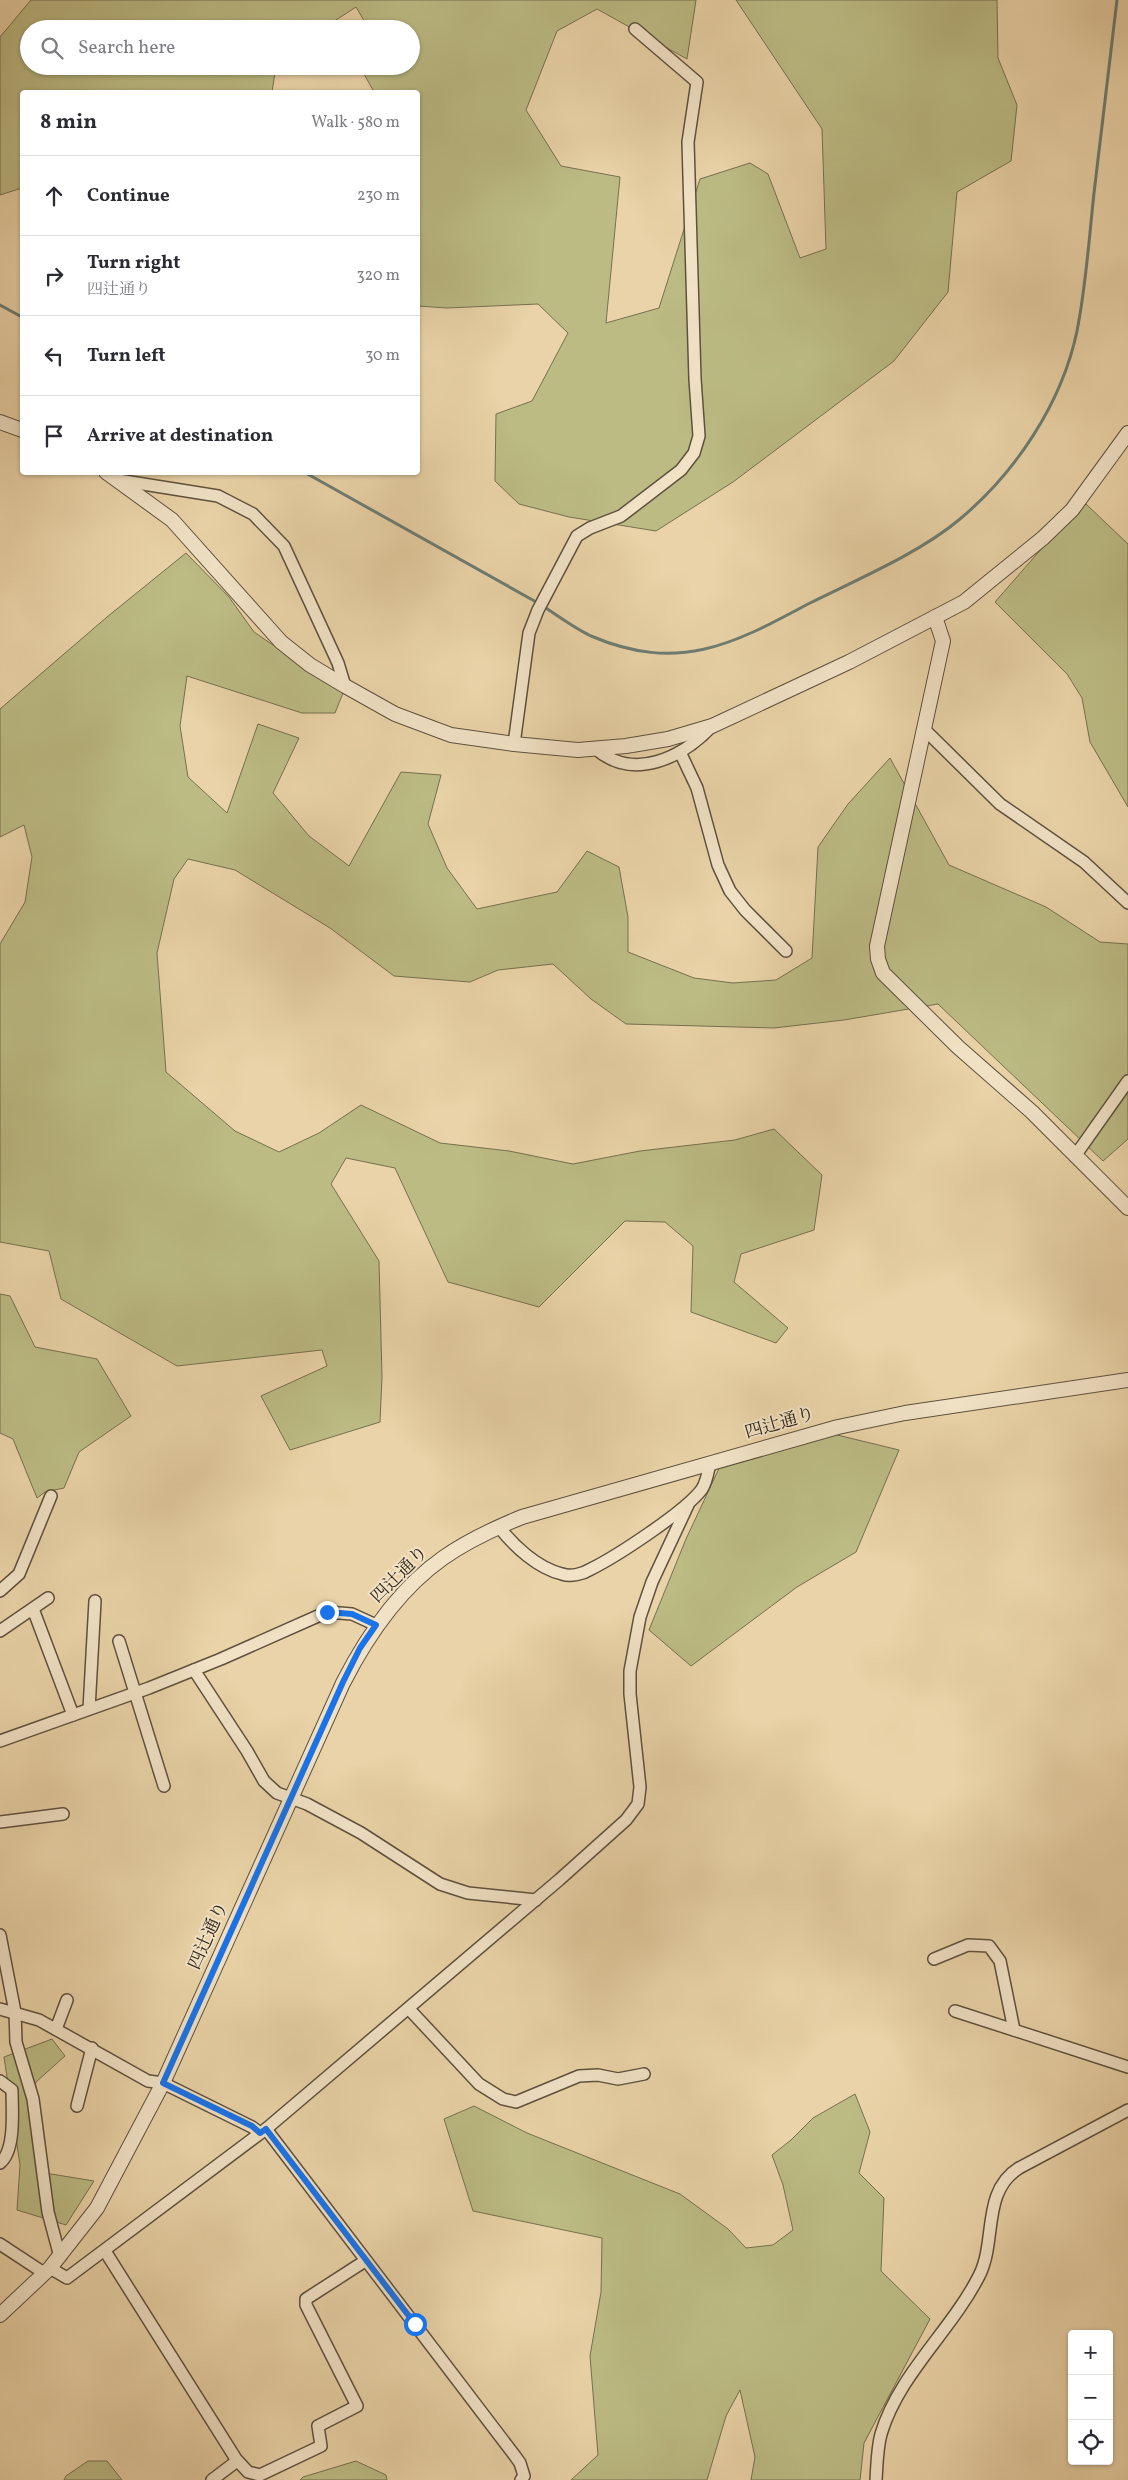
<!DOCTYPE html>
<meta charset="utf-8">
<style>
:root{--surface:#fff;--page:#f7f7f7;--text:#2b2b33;--muted:#7c7c81;--line:#e1e1e2}
body{margin:0;font-family:Vollkorn,"Noto Serif JP",serif;background:var(--page);color:var(--text)}
.controls{position:absolute;right:15px;bottom:15px;display:grid;overflow:hidden;border-radius:5px;box-shadow:0 1px 4px #0004}
.controls button{width:45px;height:45px;display:grid;place-items:center;padding:0;border:0;border-bottom:1px solid var(--line);background:var(--surface);color:var(--text);font:25px sans-serif}
.stop{position:absolute;width:15px;height:15px;margin:-11px;border:4px solid #1a73e8;border-radius:50%;background:#fff}
.stop.end{background:#1a73e8;border-color:#fff;box-shadow:0 1px 5px #0008}
.list{margin:0;padding:0;list-style:none}
h2{display:flex;justify-content:space-between;align-items:center;height:65px;margin:0;padding:0 20px;font-size:21px}
h2 small{font-size:16px;font-weight:400;color:var(--muted)}
.list li{display:grid;grid-template-columns:32px 1fr auto;gap:15px;align-items:center;box-sizing:border-box;height:80px;padding:0 20px;border-top:1px solid var(--line)}
.list b{display:block;font-size:19px;white-space:nowrap}
.list p{margin:0;font-size:16px;white-space:nowrap;color:var(--muted)}
.list em{font-size:16px;font-style:normal;color:var(--muted)}
.icon{flex:none;width:28px;height:28px;fill:none;stroke:currentColor;stroke-width:2;stroke-linecap:round;stroke-linejoin:round}
.map{position:relative;flex:none;width:1128px;height:2480px;overflow:hidden}
.search{position:absolute;background:var(--surface);box-shadow:0 1px 4px #0004;left:20px;top:20px;width:400px;height:55px;display:flex;align-items:center;gap:12px;box-sizing:border-box;padding:0 18px;border-radius:28px;color:var(--muted);font-size:19px}
.panel{position:absolute;background:var(--surface);box-shadow:0 1px 4px #0004;left:20px;top:90px;width:400px;height:385px;border-radius:5px}
.map>svg:first-child{display:block}
</style>
<div class="map">
<svg width="1128" height="2480" viewBox="0 0 1128 2480">
<rect width="100%" height="100%" fill="#ead3a8"/>
<filter id="stains"><feTurbulence type="fractalNoise" baseFrequency=".004" numOctaves="4"/><feColorMatrix values="0 0 0 0 .2 0 0 0 0 .09 0 0 0 0 .02 0 0 0 .5 -.17"/></filter>
<radialGradient id="worn" r=".72"><stop offset=".6" stop-color="#630" stop-opacity="0"/><stop offset="1" stop-color="#630" stop-opacity=".3"/></radialGradient>
<g fill="#bcbb84" stroke="#76704f">
<path d="M31 0H696L687 59 597 9 557 31 526 110 561 166 620 177 606 323 659 308 700 179 750 163 768 174 800 258 826 249 822 129 736 0H997L998 58 1017 105 1011 161 957 192 948 292 894 361 733 482 656 531 569 517 519 504 495 481 496 414 532 401 568 333 538 304 447 308 418 306V92H374L364 74 371 66H411V29H369L356 7 322 29H29V66H276L272 92H22V188L0 195V37Z"/>
<path d="M1086 504 1128 544V807L1090 742 1082 698 1067 674 995 602 1064 523Z"/>
<path d="M186 553 229 597 254 632 343 693 335 713H302L187 676 180 726 188 777 227 813 258 724 299 738 273 793 309 836 349 866 401 772 441 775 428 824 447 868 477 909 557 892 587 851 619 867 628 917V952L694 978 733 983 776 980 812 958 818 847 848 804 890 758 949 865 1046 907 1100 942 1128 944V1139L1103 1161 938 1004 844 1020 774 1028 626 1024 591 999 553 964 498 970 470 982 394 976 330 928 235 870 188 859 174 879 157 953 166 1072 235 1131 279 1152 319 1133 361 1105 440 1143 509 1151 573 1164 640 1151 735 1140 774 1129 822 1175 814 1230 741 1254 734 1282 788 1328 776 1343 691 1312 693 1246 665 1222 625 1221 539 1307 448 1282 395 1168 346 1158 331 1184 379 1261 382 1377 380 1422 290 1450 261 1396 327 1366 322 1350 177 1366 61 1299 49 1251 0 1242V944L25 902 32 857 24 825 0 837V709L107 617Z"/>
<path d="M0 1294 10 1296 35 1347 97 1359 131 1416 79 1452 64 1488 45 1492 37 1498 13 1439 0 1433Z"/>
<path d="M825 1432 899 1450 856 1552 797 1587 691 1666 649 1630 686 1539 722 1462Z"/>
<path d="M52 2039 65 2056 36 2082 30 2115 39 2172 94 2181 66 2225 17 2210 20 2165 4 2057Z"/>
<path d="M855 2094 870 2132 859 2173 884 2198 881 2271 930 2319 864 2443 860 2480H751L755 2457 740 2390 726 2416 707 2480H571L598 2455 590 2356 601 2292 602 2238 473 2211 444 2119 474 2106 527 2133 680 2194 728 2229 746 2248 773 2245 793 2230 783 2185 772 2155 791 2140 813 2118Z"/>
<path d="M88 2461H107L122 2480H64L66 2476Z"/>
<path d="M356 2461 386 2475 387 2480H300L303 2477Z"/>
</g>
<g fill="none" stroke-linecap="round" stroke-linejoin="round">
<g stroke="#6e7d72" stroke-width="3">
<path d="M0 305 22 317"/>
<path d="M304 472 538 603"/>
<path d="M543 606C558 616 574 628 591 636 678 673 732 645 808 604 856 580 920 553 960 519 1016 472 1062 403 1077 331 1086 286 1089 239 1094 193 1102 129 1109 64 1117 0"/>
</g>
<defs>
<g id="minor">
<path d="M118 480 218 496 253 514 284 546 338 663 345 686"/>
<path d="M925 730 1000 804 1084 862 1128 903"/>
<path d="M514 744 529 633 538 610 577 536 590 528 621 516 681 470 694 453 699 436 695 379 688 142 697 82 635 29"/>
<path d="M596 749C634 782 683 757 712 726"/>
<path d="M680 752 697 788 718 865 730 891 745 910 786 951"/>
<path d="M1075 1156 1128 1081"/>
<path d="M499 1527C514 1546 537 1568 562 1574 571 1577 583 1574 591 1569 617 1556 686 1511 702 1489 707 1481 708 1472 710 1463"/>
<path d="M0 1591 19 1574 51 1496"/>
<path d="M33 1609 73 1715"/>
<path d="M0 1631 48 1598"/>
<path d="M119 1641 164 1786"/>
<path d="M194 1670 247 1751 264 1781 277 1793 307 1804 361 1833 440 1884 468 1893 536 1900"/>
<path d="M89 1709 95 1601"/>
<path d="M0 1741 149 1688 221 1659 327 1612 352 1614 376 1625"/>
<path d="M0 1822 63 1814"/>
<path d="M0 1935 15 2012 16 2042 33 2099 48 2212 60 2257"/>
<path d="M934 1959 968 1945 989 1946 1000 1961 1014 2030"/>
<path d="M0 2009 39 2020 148 2081 163 2083 252 2127 260 2133"/>
<path d="M409 2009 479 2084 503 2099 516 2102 579 2076 598 2075 618 2079 644 2074"/>
<path d="M955 2011 1128 2067"/>
<path d="M56 2029 67 2000"/>
<path d="M0 2081 12 2090C12 2110 16 2150 0 2163"/>
<path d="M77 2106 92 2048"/>
<path d="M266 2129 515 2456 520 2463 524 2476 521 2480"/>
<path d="M0 2244 44 2273"/>
<path d="M105 2251 236 2459 248 2472 260 2475 321 2446 318 2426 357 2406 306 2305V2299L365 2261"/>
<path d="M50 2268 67 2278 266 2129 559 1880 626 1820 638 1804 640 1787 630 1694V1671L640 1617 652 1582 688 1505"/>
<path d="M212 2480 237 2461"/>
<path d="M876 2480C877 2465 877 2449 881 2434 899 2374 951 2331 979 2276 997 2241 981 2192 1019 2168L1128 2110"/>
</g>
<g id="tertiary">
<path d="M0 422 22 430"/>
<path d="M106 472 172 520 281 642 310 665 345 686 395 714 451 735 514 744 578 750 626 746 668 739 712 726 849 662 964 602 1043 538 1072 510 1128 433"/>
<path d="M935 617 943 641 877 946 878 959 883 973 958 1047 1032 1112 1128 1208"/>
<path d="M0 2315 50 2268 97 2208 163 2083 343 1683C367 1636 399 1589 443 1558 467 1541 495 1528 522 1517L838 1427 905 1413 1128 1380"/>
</g>
</defs>
<use href="#minor" stroke="#5e513e" stroke-width="14"/>
<use href="#tertiary" stroke="#5e513e" stroke-width="16"/>
<use href="#minor" stroke="#f1e2c6" stroke-width="11"/>
<use href="#tertiary" stroke="#f1e2c6" stroke-width="14"/>
</g>
<g fill="none" stroke-linecap="round" stroke-linejoin="round">
<path stroke="#1a73e8" stroke-width="6" d="M327 1612 352 1614 376 1625 360 1648 343 1682 163 2083 252 2126 260 2133 266 2129 415 2324"/>
</g>
<g text-anchor="middle" dominant-baseline="central" stroke-width="4" stroke-linejoin="round" paint-order="stroke">
<g font-size="18" fill="#30261a" stroke="#f1e2c6">
<text transform="translate(780 1424) rotate(-16)">四辻通り</text>
<text transform="translate(400 1575) rotate(-45)">四辻通り</text>
<text transform="translate(209 1936) rotate(-66)">四辻通り</text>
</g>
</g>
<rect width="100%" height="100%" filter="url(#stains)"/>
<rect width="100%" height="100%" fill="url(#worn)"/>
</svg>
<div class="controls">
<button>+</button>
<button>−</button>
<button><svg class="icon" aria-label="locate" viewBox="0 0 24 24"><circle cx="12" cy="12" r="6"/><path d="M12 2v4M12 18v4M2 12h4M18 12h4"/></svg></button>
</div>
<div class="stop" style="left:415px;top:2324px"></div>
<div class="stop end" style="left:327px;top:1612px"></div>
<div class="search"><svg class="icon" aria-label="search" viewBox="0 0 24 24"><circle cx="10" cy="10" r="6"/><path d="M15 15l6 6"/></svg>Search here</div>
<section class="panel">
<h2>8 min<small>Walk · 580 m</small></h2>
<ul class="list">
<li><svg class="icon" aria-label="ahead" viewBox="0 0 24 24"><path d="M12 20V5M6 11l6-6 6 6"/></svg><div><b>Continue</b></div><em>230 m</em></li>
<li><svg class="icon" aria-label="right" viewBox="0 0 24 24"><path d="M7 20v-9h11M14 6l5 5-5 5"/></svg><div><b>Turn right</b><p>四辻通り</p></div><em>320 m</em></li>
<li><svg class="icon" aria-label="left" viewBox="0 0 24 24"><path d="M17 20v-9H6M10 6l-5 5 5 5"/></svg><div><b>Turn left</b></div><em>30 m</em></li>
<li><svg class="icon" aria-label="arrive" viewBox="0 0 24 24"><path d="M6 21V4h12l-3 4 3 4H6"/></svg><div><b>Arrive at destination</b></div></li>
</ul>
</section>
</div>
